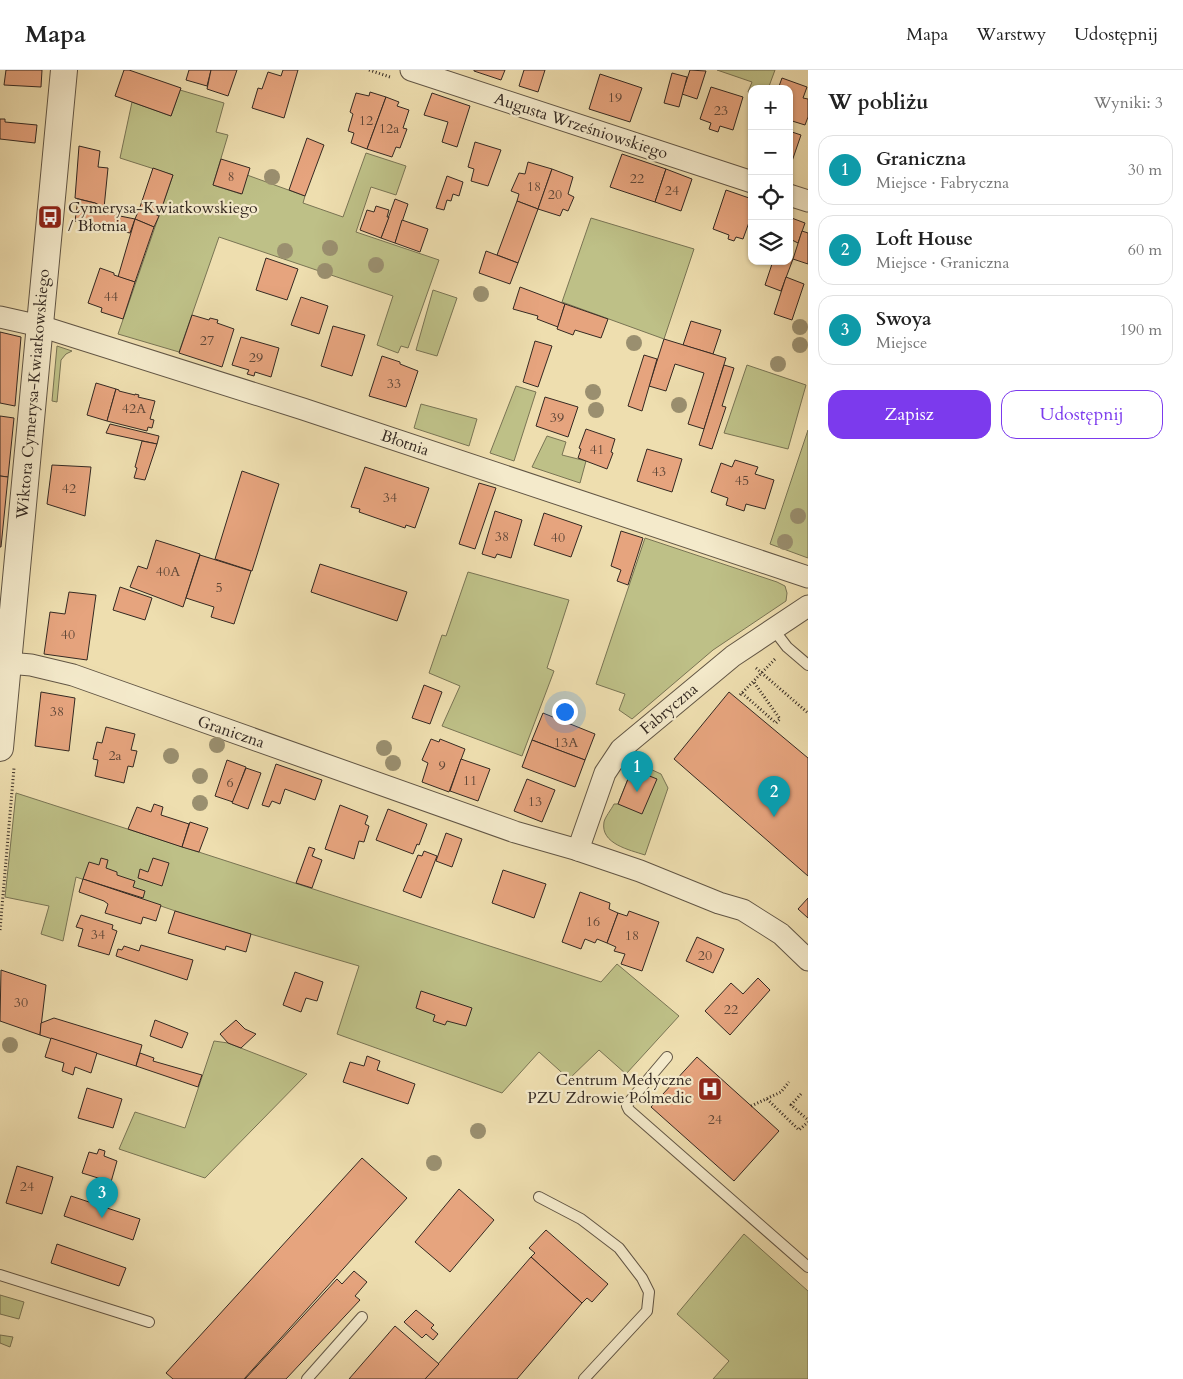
<!DOCTYPE html>
<html lang="pl">
<meta charset="utf-8">
<style>
:root{--surface:#fff;--page:#f6f6f6;--text:#222;--muted:#767676;--line:#e0e0e0;--accent:#7c3aed}
body{margin:0;font-family:Cardo,serif;background:var(--page);color:var(--text)}
.controls{position:absolute;right:15px;top:15px;display:grid;overflow:hidden;border-radius:10px;box-shadow:0 1px 4px #0004}
.controls button{width:45px;height:45px;display:grid;place-items:center;padding:0;border:0;border-bottom:1px solid var(--line);background:var(--surface);color:var(--text);font:25px sans-serif}
.you{position:absolute;left:564px;top:641px;width:18px;height:18px;margin:-12px;border:4px solid #fff;border-radius:50%;background:#1a73e8;box-shadow:0 0 0 8px #1a73e833}
.badge{display:grid;place-items:center;width:32px;height:32px;border-radius:50%;background:var(--accent);color:#fff;font-size:16px;font-weight:700}
.pin{position:absolute;translate:-50% -41px;filter:drop-shadow(0 1px 2px #0008)}
.pin::after{content:'';position:absolute;top:26px;width:18px;height:15px;background:inherit;clip-path:polygon(0 0,100% 0,50% 100%)}
.list{margin:0;padding:0;list-style:none}
h2{display:flex;justify-content:space-between;align-items:center;height:65px;margin:0;padding:0 20px;font-size:21px}
h2 small{font-size:16px;font-weight:400;color:var(--muted)}
.list li{display:grid;grid-template-columns:32px 1fr auto;gap:15px;align-items:center;box-sizing:border-box;height:70px;margin:0 10px 10px;padding:0 10px;border:1px solid var(--line);border-radius:15px}
.list b{display:block;font-size:19px;white-space:nowrap}
.list p{margin:0;font-size:16px;white-space:nowrap;color:var(--muted)}
.list em{font-size:16px;font-style:normal;color:var(--muted)}
.actions{display:flex;gap:10px;padding:15px 20px}
.actions a{flex:1;padding:11px 0;border:1px solid var(--accent);border-radius:15px;text-align:center;font-size:18px;color:var(--accent)}
.actions .main{background:var(--accent);color:#fff}
.icon{flex:none;width:28px;height:28px;fill:none;stroke:currentColor;stroke-width:2;stroke-linecap:round;stroke-linejoin:round}
.map{position:relative;flex:none;width:808px;height:1309px;overflow:hidden}
header{display:flex;align-items:center;gap:30px;box-sizing:border-box;height:70px;padding:0 25px;background:var(--surface);border-bottom:1px solid var(--line)}
header strong{font-size:24px}
nav{display:flex;gap:28px;margin-inline-start:auto;font-size:18px}
main{display:flex}
aside{flex:1;background:var(--surface)}
.map>svg:first-child{display:block}
</style>
<header>
<strong>Mapa</strong>
<nav><a>Mapa</a><a>Warstwy</a><a>Udostępnij</a></nav>
</header>
<main>
<div class="map">
<svg width="808" height="1309" viewBox="0 0 808 1309">
<rect width="100%" height="100%" fill="#eedeaf"/>
<filter id="stains"><feTurbulence type="fractalNoise" baseFrequency=".004" numOctaves="4"/><feColorMatrix values="0 0 0 0 .2 0 0 0 0 .09 0 0 0 0 .02 0 0 0 .5 -.17"/></filter>
<radialGradient id="worn" r=".72"><stop offset=".6" stop-color="#630" stop-opacity="0"/><stop offset="1" stop-color="#630" stop-opacity=".3"/></radialGradient>
<g fill="#bec087" stroke="#797454">
<path d="M717 0H775L768 19H752V23L748 22 752 12Z"/>
<path d="M180 20 224 33 216 62 228 65 213 115 241 124 247 105 305 126 303 133 343 147 366 83 406 96 396 125 371 117 356 162 439 190 408 278 401 276 398 283 377 275 393 226 219 167 179 282 118 264 173 105 120 88 132 32 171 46Z"/>
<path d="M591 148 694 179 664 269 562 232Z"/>
<path d="M433 220 457 228 437 286 416 280Z"/>
<path d="M57 276 72 281 66 284 61 290 57 332 52 331Z"/>
<path d="M747 295 806 315 788 379 724 363Z"/>
<path d="M516 316 536 322 514 391 490 383Z"/>
<path d="M421 334 477 349 469 376 414 358Z"/>
<path d="M808 360V488L770 474Z"/>
<path d="M547 366 566 372 562 385 586 391 580 413 532 397Z"/>
<path d="M645 468 777 512 785 516 787 523 786 531 713 580 632 649 619 640 625 624 596 614Z"/>
<path d="M468 502 569 530 547 598 554 601 522 686 442 656 460 616 429 603 442 565 446 566Z"/>
<path d="M637 693 661 704 668 718 645 785C630 780 600 774 604 752 605 747 611 740 614 734H618L632 699Z"/>
<path d="M16 723 601 912 617 894 679 946 626 1004 599 980 569 1009 539 982 502 1023 337 964 359 896 193 847 76 807 63 871 41 864 49 836 5 827Z"/>
<path d="M214 971 228 973 307 1004 205 1108 119 1079 135 1042 185 1058Z"/>
<path d="M744 1164 808 1221V1309H713L729 1291 677 1244Z"/>
<path d="M0 1225 24 1232 19 1249 0 1244Z"/>
<path d="M0 1265 13 1267 10 1277 0 1273Z"/>
</g>
<g fill="#e6a47e" stroke="#342922">
<path d="M6 0H42L41 17 4 15Z"/>
<path d="M124 0H129L181 18 171 46 115 26Z"/>
<path d="M189 0H211L207 16 186 10Z"/>
<path d="M211 0H237L228 26 207 19Z"/>
<path d="M283 0H298L284 48 252 38 258 18 262 19 268 2 281 6Z"/>
<path d="M474 0H505L501 10 474 1Z"/>
<path d="M524 0H545L538 22 519 16Z"/>
<path d="M690 0 706 1 697 29 682 24Z"/>
<path d="M672 3 687 7 679 37 664 33Z"/>
<path d="M600 4 642 18 630 52 589 39Z"/>
<path d="M782 8 807 17 803 28 808 29V47L805 55 789 50V19H778Z"/>
<path d="M711 17 743 27 733 60 720 56 718 62 709 59 711 53 700 49Z"/>
<path d="M370 22 386 27 367 79 351 73 354 63 348 61 353 44 350 42 356 23 369 26Z"/>
<path d="M432 23 470 36 457 77 442 72 448 52 424 45Z"/>
<path d="M386 27 399 32 397 36 409 40 403 58 407 59 400 78 396 77 392 87 367 79Z"/>
<path d="M0 49H5V52L37 55 35 73 0 69Z"/>
<path d="M789 61 801 65 789 100Z"/>
<path d="M307 68 324 75 305 126 289 120Z"/>
<path d="M475 72 501 80 488 116 471 111 474 99 468 97Z"/>
<path d="M79 76 100 81 98 97 108 98 104 138 95 133 75 128Z"/>
<path d="M622 84 666 99 655 132 610 117Z"/>
<path d="M221 89 250 98 242 124 213 115Z"/>
<path d="M528 92 552 99 538 139 517 131 519 124 511 121 519 103 525 104Z"/>
<path d="M153 98 173 105 159 146 140 137Z"/>
<path d="M552 99 573 107 568 124 574 127 568 141 563 139 560 146 538 139Z"/>
<path d="M666 99 692 109 681 141 655 132Z"/>
<path d="M447 106 463 112 459 126 453 124 451 131 447 130 444 140 436 138Z"/>
<path d="M726 120 752 129V144L743 169 736 167 734 171 728 169 729 165 713 159Z"/>
<path d="M78 129 95 133 120 146 135 149 130 163 75 151Z"/>
<path d="M395 129 408 134 395 173 381 168Z"/>
<path d="M517 131 538 139 518 193 497 185Z"/>
<path d="M376 136 389 140 387 147H389L381 168 360 160 367 140 374 142Z"/>
<path d="M140 137 159 146 154 157 135 149Z"/>
<path d="M789 147 805 153 798 173 792 170 789 178Z"/>
<path d="M135 149 154 157 135 212 118 207Z"/>
<path d="M402 150 428 159 420 182 395 173Z"/>
<path d="M802 161 808 163V194L793 189Z"/>
<path d="M486 181 518 193 510 214 479 203Z"/>
<path d="M266 188 298 199 287 230 256 220Z"/>
<path d="M789 188 793 189 781 221 765 215 773 191H789Z"/>
<path d="M100 198 114 203V205L135 212 123 249 101 242 102 238 88 233Z"/>
<path d="M786 207 804 214 792 250 774 244Z"/>
<path d="M520 217 565 234 558 257 537 249 538 246 513 239Z"/>
<path d="M301 227 328 236 319 264 291 255Z"/>
<path d="M565 234 608 249 601 268 575 260 573 265 557 259Z"/>
<path d="M192 245 209 250 210 248 218 250 217 253 234 259 222 297 179 283Z"/>
<path d="M691 251 721 260 713 284 683 275Z"/>
<path d="M333 256 365 265 352 306 321 296Z"/>
<path d="M0 262 21 267 15 336 0 333Z"/>
<path d="M241 267 279 278 271 307 255 302 254 306 247 304 249 300 232 295Z"/>
<path d="M664 269 726 288 704 359 688 354 704 303 675 294 666 321 649 316Z"/>
<path d="M535 271 552 276 538 317 523 312Z"/>
<path d="M644 285 657 289 642 341 628 336Z"/>
<path d="M382 286 400 292V294L418 301 406 337 369 326Z"/>
<path d="M724 295 734 298 722 336 726 337 712 379 699 375Z"/>
<path d="M96 313 116 319 107 351 87 345Z"/>
<path d="M116 319 119 320V321L135 325V324L139 325 138 327 155 331 150 349 154 350 152 358 148 357 147 361 107 351Z"/>
<path d="M545 327 578 337 568 367 536 356Z"/>
<path d="M0 346 14 348 8 407 0 406Z"/>
<path d="M110 354 159 366 157 374 106 363Z"/>
<path d="M586 359 615 369 611 382 613 383 607 399 578 388 581 379 579 378Z"/>
<path d="M142 371 157 374 145 410 134 408 137 398 135 397Z"/>
<path d="M647 379 682 389 672 422 637 411Z"/>
<path d="M735 390 758 397 755 404 774 410 765 439 746 434 744 441 726 435 728 428 711 422 721 393 732 397Z"/>
<path d="M52 395 91 397 85 446 47 434Z"/>
<path d="M365 397 429 418 415 458 406 455 405 458 359 442 360 439 351 437Z"/>
<path d="M242 401 279 414 252 501 215 489Z"/>
<path d="M0 406 8 407 1 477H0Z"/>
<path d="M479 413 496 418 475 479 459 474Z"/>
<path d="M495 441 522 450 511 488 497 484 495 488 482 484Z"/>
<path d="M544 443 582 456 571 487 534 475Z"/>
<path d="M621 461 643 468 628 515 617 511 621 500 611 496Z"/>
<path d="M156 470 200 484 183 537 130 517 138 496 147 499Z"/>
<path d="M200 485 251 501 234 554 211 547 214 537 186 528Z"/>
<path d="M320 494 407 522 397 551 311 522Z"/>
<path d="M120 517 152 528 145 550 113 540Z"/>
<path d="M69 522 96 525 87 590 44 584 50 542 65 544Z"/>
<path d="M424 615 442 622 430 654 412 648Z"/>
<path d="M41 622 75 628 69 681 35 676Z"/>
<path d="M729 622 808 688V806L674 689Z"/>
<path d="M543 643 595 664 585 690 532 670Z"/>
<path d="M106 657 135 664 131 680 137 681 133 697 128 696 124 713 95 706 98 690 93 689 97 672 102 673Z"/>
<path d="M431 669 439 672 440 669 465 679 449 722 422 712 428 693 422 690Z"/>
<path d="M532 670 585 690 575 717 522 697Z"/>
<path d="M461 689 490 699 478 731 450 721Z"/>
<path d="M227 690 246 697 233 732 215 726Z"/>
<path d="M276 694 322 710 315 730 285 719 280 734 272 731 269 737 262 735Z"/>
<path d="M246 698 261 703 248 739 232 733Z"/>
<path d="M632 699 657 709 642 744 618 734Z"/>
<path d="M527 709 555 720 542 752 514 741Z"/>
<path d="M154 734 163 737 161 745 189 754 182 777 128 759 137 737 151 742Z"/>
<path d="M340 735 368 746 365 754 369 756 364 772 359 771 354 789 325 779Z"/>
<path d="M388 739 427 754 419 775 417 774 413 784 376 770Z"/>
<path d="M190 752 208 758 199 782 182 777Z"/>
<path d="M446 763 462 769 452 797 436 791Z"/>
<path d="M309 777 315 779 312 786 322 790 312 818 296 813Z"/>
<path d="M424 781 437 786 421 828 403 821 418 785 422 786Z"/>
<path d="M101 788 108 790 106 798 117 802V805L135 811 133 817 145 821 143 828 83 809 89 792 99 795Z"/>
<path d="M153 788 169 793 162 816 138 808 140 799 148 802Z"/>
<path d="M503 800 546 814 534 848 492 833Z"/>
<path d="M83 809 161 835 156 851 143 847 141 854 105 843 108 834 104 831 79 822Z"/>
<path d="M580 822 610 833 609 839 618 843 607 873 597 869 595 873 585 869 581 879 562 872Z"/>
<path d="M808 828V848L798 839Z"/>
<path d="M175 841 251 864 246 882 226 876 225 880 168 863Z"/>
<path d="M629 841 659 852 642 901 621 894 625 884 614 881 616 877 607 873 618 843 627 846Z"/>
<path d="M81 845 113 855 112 859 117 861 109 885 78 876 83 859 76 857Z"/>
<path d="M697 867 724 879 713 903 686 891Z"/>
<path d="M141 875 193 890 187 910 116 886 118 879 122 880 124 876 139 881Z"/>
<path d="M1 900 46 915 40 965 0 951Z"/>
<path d="M295 902 323 912 317 931 306 928 301 942 283 935Z"/>
<path d="M758 908 770 920 730 965 705 941 731 913 743 924Z"/>
<path d="M421 921 472 938 466 956 447 951 445 955 433 951 435 945 416 938Z"/>
<path d="M54 948 142 975 136 996 40 965 41 953Z"/>
<path d="M155 950 188 963 182 978 150 966Z"/>
<path d="M236 950 245 959 256 964 241 978 228 973 220 964Z"/>
<path d="M51 968 97 983 91 1003 75 997 73 1005 62 1001 64 993 45 987Z"/>
<path d="M140 983 154 988 153 991 202 1005 198 1017 136 996Z"/>
<path d="M367 986 380 991 377 1000 415 1014 408 1034 343 1012 350 992 364 996Z"/>
<path d="M697 987 779 1061 734 1111 651 1037Z"/>
<path d="M87 1018 122 1029 113 1058 78 1048Z"/>
<path d="M99 1079 105 1081 104 1086 117 1091 111 1112 82 1103 89 1082 97 1084Z"/>
<path d="M362 1088 407 1128 244 1309H173L166 1303Z"/>
<path d="M17 1096 53 1107 42 1144 6 1133Z"/>
<path d="M459 1119 494 1150 450 1202 415 1172Z"/>
<path d="M71 1126 140 1149 133 1170 64 1146Z"/>
<path d="M546 1160 608 1214 592 1232 587 1228 582 1233 531 1187 535 1183 529 1178Z"/>
<path d="M57 1174 126 1198 119 1216 51 1193Z"/>
<path d="M531 1187 582 1233 517 1309H425Z"/>
<path d="M354 1201 367 1212 355 1226 360 1230 286 1309H245L337 1209 342 1214Z"/>
<path d="M416 1240 434 1255 431 1258 438 1264 433 1270 426 1264 422 1268 404 1252Z"/>
<path d="M395 1256 439 1294 425 1309H349Z"/>
</g>
<g fill="none" stroke-linecap="round" stroke-linejoin="round">
<defs>
<g id="service">
<path d="M774 560 787 577 808 595"/>
<path d="M667 987 629 1032 627 1036 629 1040 808 1197"/>
<path d="M539 1127 581 1149 619 1178 642 1208 649 1222 647 1241 584 1309"/>
<path d="M0 1205 149 1252"/>
<path d="M307 1309 362 1247"/>
</g>
<g id="minor">
<path d="M411 0 752 112"/>
<path d="M789 125 808 131"/>
<path d="M0 247 40 256 303 339 808 507"/>
<path d="M8 593 31 595 73 605 515 762 578 780 640 801 719 833 743 840 781 864 808 890"/>
<path d="M578 780 605 703 621 679 733 586 808 536"/>
</g>
<path id="tertiary" d="M0 678 64 0"/>
</defs>
<use href="#service" stroke="#625645" stroke-width="12"/>
<use href="#minor" stroke="#625645" stroke-width="23"/>
<use href="#tertiary" stroke="#625645" stroke-width="28"/>
<g stroke="#342922" stroke-width="3" stroke-dasharray="1 2.5" stroke-linecap="butt">
<path d="M369 0 390 7"/>
<path d="M756 598 808 643"/>
<path d="M742 623 776 653 780 649 753 611"/>
<path d="M740 625 776 588"/>
<path d="M0 860 14 698"/>
<path d="M801 1024 791 1035 808 1050"/>
<path d="M767 1029 799 1060 808 1052"/>
<path d="M751 1036 781 1022 789 1012"/>
</g>
<use href="#service" stroke="#f4eacb" stroke-width="10"/>
<use href="#minor" stroke="#f4eacb" stroke-width="21"/>
<use href="#tertiary" stroke="#f4eacb" stroke-width="26"/>
</g>
<g fill="#9a8f6f">
<circle cx="272" cy="107" r="8"/>
<circle cx="330" cy="178" r="8"/>
<circle cx="285" cy="181" r="8"/>
<circle cx="376" cy="195" r="8"/>
<circle cx="325" cy="201" r="8"/>
<circle cx="481" cy="224" r="8"/>
<circle cx="800" cy="257" r="8"/>
<circle cx="634" cy="273" r="8"/>
<circle cx="800" cy="275" r="8"/>
<circle cx="778" cy="294" r="8"/>
<circle cx="593" cy="322" r="8"/>
<circle cx="679" cy="335" r="8"/>
<circle cx="596" cy="340" r="8"/>
<circle cx="798" cy="446" r="8"/>
<circle cx="785" cy="472" r="8"/>
<circle cx="217" cy="675" r="8"/>
<circle cx="384" cy="678" r="8"/>
<circle cx="171" cy="686" r="8"/>
<circle cx="393" cy="693" r="8"/>
<circle cx="200" cy="706" r="8"/>
<circle cx="200" cy="733" r="8"/>
<circle cx="10" cy="975" r="8"/>
<circle cx="478" cy="1061" r="8"/>
<circle cx="434" cy="1093" r="8"/>
</g>
<defs>
<symbol id="bus-square" viewBox="-11 -11 22 22"><rect x="-9" y="-9" width="18" height="18" rx="4" fill="#8f2418" stroke="#f4eacb"/><path d="M-5-6H5V4H4V6H2V4H-2V6H-4V4H-5ZM-3.5-4V0h7V-4ZM-3.5 1.2v1.5H-2V1.2ZM2 1.2v1.5H3.5V1.2Z" fill="#fff"/></symbol>
<symbol id="hospital-square" viewBox="-11 -11 22 22"><rect x="-9" y="-9" width="18" height="18" rx="4" fill="#8f2418" stroke="#f4eacb"/><path d="M-5-5h3v3.5h4V-5h3V5h-3V1.5h-4V5h-3Z" fill="#fff"/></symbol>
</defs>
<g fill-rule="evenodd">
<use href="#bus-square" x="36" y="133" width="28" height="28"/>
<use href="#hospital-square" x="696" y="1005" width="28" height="28"/>
</g>
<g text-anchor="middle" dominant-baseline="central" stroke-width="4.5" stroke-linejoin="round" paint-order="stroke">
<g font-size="14" fill="#604839">
<text x="615" y="27">19</text>
<text x="721" y="40">23</text>
<text x="366" y="50">12</text>
<text x="389" y="58">12a</text>
<text x="231" y="106">8</text>
<text x="637" y="108">22</text>
<text x="534" y="116">18</text>
<text x="672" y="120">24</text>
<text x="555" y="124">20</text>
<text x="111" y="226">44</text>
<text x="207" y="270">27</text>
<text x="256" y="287">29</text>
<text x="394" y="313">33</text>
<text x="134" y="338">42A</text>
<text x="557" y="347">39</text>
<text x="597" y="379">41</text>
<text x="659" y="401">43</text>
<text x="742" y="410">45</text>
<text x="69" y="418">42</text>
<text x="390" y="427">34</text>
<text x="502" y="466">38</text>
<text x="558" y="467">40</text>
<text x="168" y="501">40A</text>
<text x="219" y="517">5</text>
<text x="68" y="564">40</text>
<text x="57" y="641">38</text>
<text x="566" y="672">13A</text>
<text x="115" y="685">2a</text>
<text x="442" y="695">9</text>
<text x="470" y="710">11</text>
<text x="230" y="712">6</text>
<text x="535" y="731">13</text>
<text x="593" y="851">16</text>
<text x="98" y="864">34</text>
<text x="632" y="865">18</text>
<text x="705" y="885">20</text>
<text x="21" y="932">30</text>
<text x="731" y="939">22</text>
<text x="715" y="1049">24</text>
<text x="27" y="1116">24</text>
</g>
<g font-size="16" fill="#342922" stroke="#f4eacb">
<text transform="translate(581 56) rotate(18)">Augusta Wrześniowskiego</text>
<text transform="translate(33 324) rotate(-85)">Wiktora Cymerysa-Kwiatkowskiego</text>
<text transform="translate(405 373) rotate(19)">Błotnia</text>
<text transform="translate(669 639) rotate(-40)">Fabryczna</text>
<text transform="translate(231 662) rotate(19)">Graniczna</text>
</g>
<g font-size="16" fill="#342922" stroke="#f4eacb" text-anchor="start">
<text x="68" y="138">Cymerysa-Kwiatkowskiego<tspan x="68" dy="18">/ Błotnia</tspan></text>
<text x="692" y="1010" text-anchor="end">Centrum Medyczne<tspan x="692" dy="18">PZU Zdrowie Polmedic</tspan></text>
</g>
</g>
<rect width="100%" height="100%" filter="url(#stains)"/>
<rect width="100%" height="100%" fill="url(#worn)"/>
</svg>
<div class="controls">
<button>+</button>
<button>−</button>
<button><svg class="icon" aria-label="locate" viewBox="0 0 24 24"><circle cx="12" cy="12" r="6"/><path d="M12 2v4M12 18v4M2 12h4M18 12h4"/></svg></button>
<button><svg class="icon" aria-label="layers" viewBox="0 0 24 24"><path d="M12 4l9 5-9 5-9-5zM3 14l9 5 9-5"/></svg></button>
</div>
<div class="you"></div>
<div class="pin badge" style="left:637px;top:722px;background:#0f9aa8">1</div>
<div class="pin badge" style="left:774px;top:747px;background:#0f9aa8">2</div>
<div class="pin badge" style="left:102px;top:1148px;background:#0f9aa8">3</div>
</div>
<aside>
<h2>W pobliżu<small>Wyniki: 3</small></h2>
<ul class="list">
<li><span class="badge" style="background:#0f9aa8">1</span><div><b>Graniczna</b><p>Miejsce · Fabryczna</p></div><em>30 m</em></li>
<li><span class="badge" style="background:#0f9aa8">2</span><div><b>Loft House</b><p>Miejsce · Graniczna</p></div><em>60 m</em></li>
<li><span class="badge" style="background:#0f9aa8">3</span><div><b>Swoya</b><p>Miejsce</p></div><em>190 m</em></li>
</ul>
<div class="actions"><a class="main">Zapisz</a><a>Udostępnij</a></div>
</aside>
</main>
